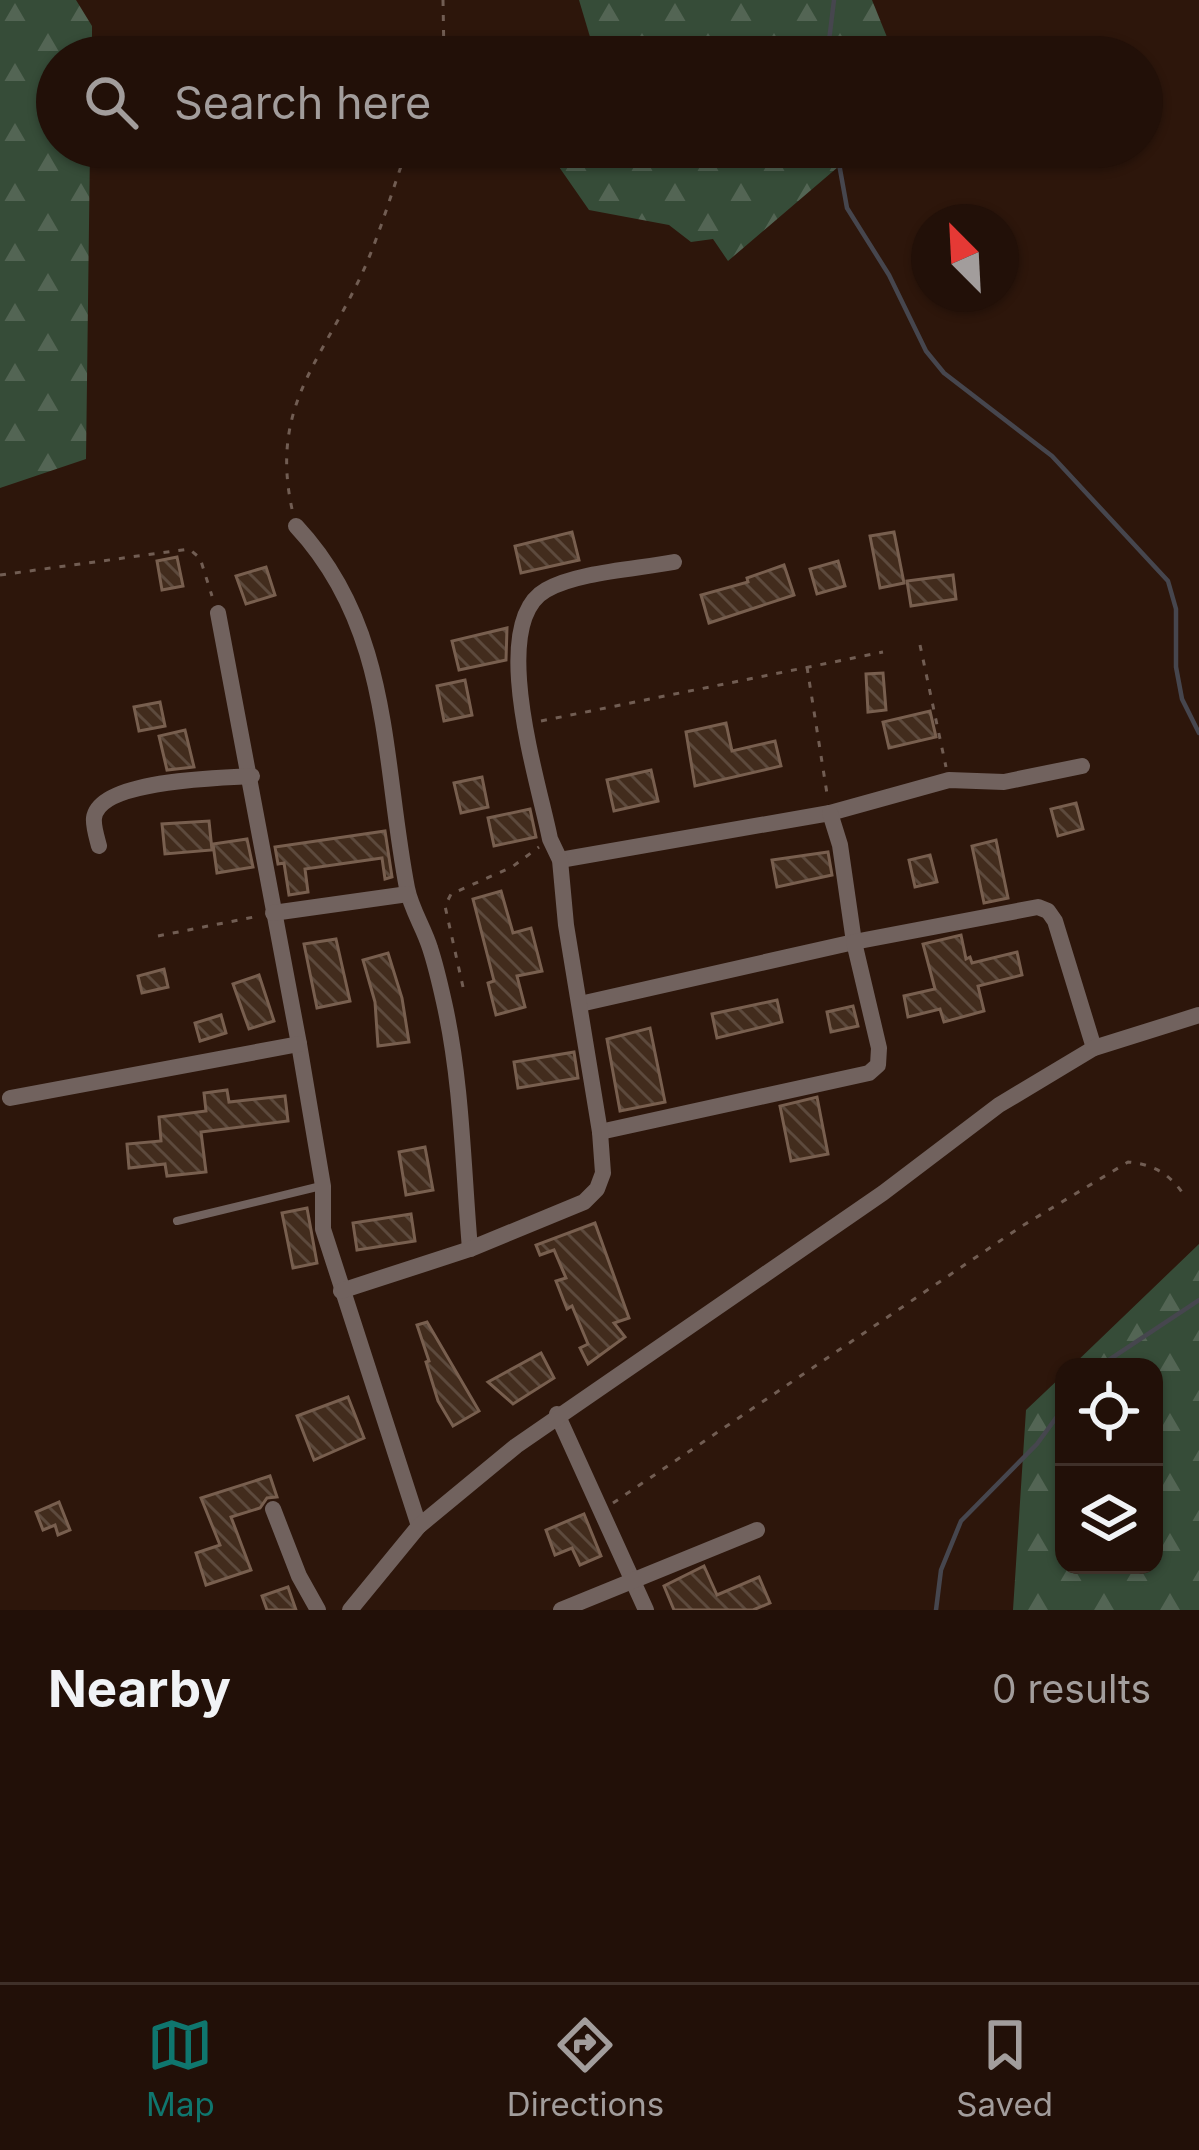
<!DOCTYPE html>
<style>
:root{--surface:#221008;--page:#2a1912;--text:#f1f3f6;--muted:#a29d9c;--line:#3f3029;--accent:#0f766e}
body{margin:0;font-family:Inter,sans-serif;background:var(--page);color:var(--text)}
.controls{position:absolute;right:36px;bottom:36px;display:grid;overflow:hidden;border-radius:24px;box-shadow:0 3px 9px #0004}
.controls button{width:108px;height:108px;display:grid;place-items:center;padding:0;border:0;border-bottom:3px solid var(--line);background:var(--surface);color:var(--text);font:60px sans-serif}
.compass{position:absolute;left:911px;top:204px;width:108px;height:108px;border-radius:50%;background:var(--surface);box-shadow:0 3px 9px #0004;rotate:336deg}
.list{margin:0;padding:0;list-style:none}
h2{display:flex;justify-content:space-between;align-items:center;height:156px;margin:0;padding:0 48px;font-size:51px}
h2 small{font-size:39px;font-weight:400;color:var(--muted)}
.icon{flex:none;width:66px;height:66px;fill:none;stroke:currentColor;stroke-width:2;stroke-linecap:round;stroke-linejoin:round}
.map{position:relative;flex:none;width:1199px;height:1610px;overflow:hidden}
.search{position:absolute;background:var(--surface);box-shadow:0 3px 9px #0004;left:36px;right:36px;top:36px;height:132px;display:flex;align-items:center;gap:30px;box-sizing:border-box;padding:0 42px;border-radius:66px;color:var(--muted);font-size:45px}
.sheet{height:372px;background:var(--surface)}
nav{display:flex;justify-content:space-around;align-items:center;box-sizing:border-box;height:168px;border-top:3px solid var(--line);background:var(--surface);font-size:33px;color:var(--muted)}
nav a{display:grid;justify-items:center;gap:6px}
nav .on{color:var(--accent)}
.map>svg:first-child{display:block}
</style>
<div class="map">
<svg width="1199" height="1610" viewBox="0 0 1199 1610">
<defs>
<pattern id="forest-firs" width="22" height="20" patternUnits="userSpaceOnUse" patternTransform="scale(3)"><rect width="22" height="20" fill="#364c38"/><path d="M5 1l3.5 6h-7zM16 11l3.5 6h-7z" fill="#536554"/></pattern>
<pattern id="building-back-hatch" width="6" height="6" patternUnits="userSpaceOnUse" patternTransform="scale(3)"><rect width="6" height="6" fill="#422c1d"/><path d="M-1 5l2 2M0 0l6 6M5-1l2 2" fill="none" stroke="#5d4a3d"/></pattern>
</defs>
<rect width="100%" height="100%" fill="#2d160b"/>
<g fill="url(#forest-firs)">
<path d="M0 0H76L92 26V57H57V147H90L86 459 0 488Z"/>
<path d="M579 0H872L895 57H596Z"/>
<path d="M527 147H877L838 167 728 261 713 239 691 242 669 225 589 210 557 164 535 162Z"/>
<path d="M1199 1244V1610H1013L1026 1410 1064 1374V1565H1154V1367H1071Z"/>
</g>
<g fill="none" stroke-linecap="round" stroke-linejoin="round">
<g stroke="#46464e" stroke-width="4.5">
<path d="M827 57 834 0"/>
<path d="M836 147 847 208 889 275 926 351 944 373 1052 456 1168 581 1176 609V667L1182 699 1199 733"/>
<path d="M1098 1367 1199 1300"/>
<path d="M936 1610 941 1570 961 1521 1037 1444 1064 1407"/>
</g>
</g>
<g fill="url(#building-back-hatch)" stroke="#785f4f" stroke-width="3">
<path d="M572 532 579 560 521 573 515 546Z"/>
<path d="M894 532 904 583 880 588 870 536Z"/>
<path d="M177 557 183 586 162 590 157 561Z"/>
<path d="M838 561 845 586 817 594 810 569Z"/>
<path d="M784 565 794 595 709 623 701 595 748 582 747 578Z"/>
<path d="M266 567 275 595 246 604 236 576Z"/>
<path d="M953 575 956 599 911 606 907 581Z"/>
<path d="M507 628 506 660 459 670 452 641Z"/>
<path d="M883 673 886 710 868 712 866 674Z"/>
<path d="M465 680 472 715 444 721 437 686Z"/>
<path d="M160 702 165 726 139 731 134 707Z"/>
<path d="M930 711 936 737 889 748 883 722Z"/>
<path d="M726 723 732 751 775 741 781 766 695 786 686 732Z"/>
<path d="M185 730 194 767 167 770 159 736Z"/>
<path d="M651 770 658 801 614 811 607 780Z"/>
<path d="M482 777 488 807 461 813 454 783Z"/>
<path d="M1076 803 1083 829 1058 836 1051 809Z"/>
<path d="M530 809 536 837 494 846 488 818Z"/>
<path d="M209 821 212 850 165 854 162 824Z"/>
<path d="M385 831 392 877 385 879 382 858 305 869 308 892 289 895 284 863 278 864 275 847Z"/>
<path d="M247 839 253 867 217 873 213 844Z"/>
<path d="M996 840 1008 898 984 903 972 846Z"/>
<path d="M828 852 832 875 777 887 772 860Z"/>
<path d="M930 855 937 882 915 887 909 860Z"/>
<path d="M501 891 513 933 531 928 542 971 517 976 525 1007 496 1015 488 983 494 981 473 899Z"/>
<path d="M961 935 966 959 970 957 972 963 1017 952 1022 975 978 986 984 1011 944 1022 940 1009 908 1017 904 996 935 989 923 944Z"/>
<path d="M336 939 350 1001 317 1008 304 944Z"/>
<path d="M388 953 402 998 409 1042 378 1046 375 1002 363 960Z"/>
<path d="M164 969 168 987 142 993 138 976Z"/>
<path d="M259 975 274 1021 249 1029 233 984Z"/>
<path d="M777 1000 782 1022 717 1038 712 1014Z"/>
<path d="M853 1006 858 1026 831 1032 827 1012Z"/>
<path d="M221 1015 226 1033 200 1041 195 1023Z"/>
<path d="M650 1028 665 1102 620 1111 607 1039Z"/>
<path d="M574 1052 578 1078 518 1088 514 1062Z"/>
<path d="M227 1090 229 1102 285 1096 288 1121 201 1132 206 1172 167 1176 165 1164 129 1168 127 1144 161 1141 159 1117 206 1111 204 1093Z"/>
<path d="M817 1097 828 1154 791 1161 780 1106Z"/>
<path d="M425 1147 433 1190 406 1195 399 1152Z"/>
<path d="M307 1208 317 1263 293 1268 282 1213Z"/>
<path d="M411 1214 415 1241 357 1250 353 1223Z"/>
<path d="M595 1223 629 1318 614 1323 625 1337 588 1364 580 1348 588 1344 572 1306 567 1309 556 1281 566 1278 554 1250 540 1255 536 1245Z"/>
<path d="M427 1322 479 1411 453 1426 438 1401 426 1362 429 1361 417 1325Z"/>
<path d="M541 1353 554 1378 513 1404 488 1382Z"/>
<path d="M348 1397 364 1438 314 1460 297 1416Z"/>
<path d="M270 1476 277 1497 267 1498 260 1508 231 1517 251 1570 206 1585 196 1553 220 1545 201 1498Z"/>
<path d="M59 1502 70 1530 58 1535 55 1525 43 1530 36 1512Z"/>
<path d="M584 1514 601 1556 580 1565 572 1548 555 1555 546 1530Z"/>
<path d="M704 1566 717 1595 759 1577 770 1603 753 1610H674L664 1586Z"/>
<path d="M288 1587 296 1610H267L262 1596Z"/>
</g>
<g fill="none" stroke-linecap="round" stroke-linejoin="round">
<g stroke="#715d53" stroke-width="3" stroke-dasharray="6 9" stroke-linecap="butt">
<path d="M443 0 444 57"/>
<path d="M292 509C271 411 316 367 356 286 378 243 391 192 408 147"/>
<path d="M0 575 189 549 200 558 212 596"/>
<path d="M920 645 946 767"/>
<path d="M807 667 828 800"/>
<path d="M541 721 883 652"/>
<path d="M158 936 259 916"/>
<path d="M463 987 445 906 451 894 512 867 539 847"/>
<path d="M613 1503 1022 1226 1128 1162C1153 1164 1170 1174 1184 1195"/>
</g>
<path stroke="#71625e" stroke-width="8" d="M177 1221 321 1186"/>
<g stroke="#71625e" stroke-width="16">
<path d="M296 526C392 629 382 758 407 888 411 909 424 928 430 948 436 966 440 984 444 1002 462 1082 463 1167 470 1249"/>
<path d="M218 613 299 1044 323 1186V1229L419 1526"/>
<path d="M99 846C97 838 93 826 94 818 99 779 221 778 252 776"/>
<path d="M560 860 830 813 949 780 1004 782 1082 766"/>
<path d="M273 913 408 894"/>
<path d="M580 1004 854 942 840 845 830 813"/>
<path d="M10 1098 299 1044"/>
<path d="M600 1132 869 1073 878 1065 879 1048 854 942 1038 907 1048 911 1055 921 1094 1048"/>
<path d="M341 1291 470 1249 584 1202 597 1189 603 1173 600 1132 566 925 560 860 550 839C539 783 487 623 546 590 577 572 638 569 674 562"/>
<path d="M557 1414 646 1610"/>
<path d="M273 1509 299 1576 318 1610"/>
<path d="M350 1610 419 1526 516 1446 883 1193 999 1105 1094 1048 1199 1015"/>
<path d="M561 1610 757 1530"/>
</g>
</g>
</svg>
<div class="controls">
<button><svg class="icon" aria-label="locate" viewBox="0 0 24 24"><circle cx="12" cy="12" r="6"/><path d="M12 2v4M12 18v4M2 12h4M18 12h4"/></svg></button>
<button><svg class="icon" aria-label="layers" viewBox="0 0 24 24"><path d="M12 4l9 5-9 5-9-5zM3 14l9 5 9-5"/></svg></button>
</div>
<svg class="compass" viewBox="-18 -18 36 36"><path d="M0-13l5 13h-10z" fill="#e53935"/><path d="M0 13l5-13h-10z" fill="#a29d9c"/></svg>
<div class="search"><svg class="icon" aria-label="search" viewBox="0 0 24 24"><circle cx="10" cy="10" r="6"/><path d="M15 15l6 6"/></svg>Search here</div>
</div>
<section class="sheet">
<h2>Nearby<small>0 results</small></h2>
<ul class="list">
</ul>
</section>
<nav>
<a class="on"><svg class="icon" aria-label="map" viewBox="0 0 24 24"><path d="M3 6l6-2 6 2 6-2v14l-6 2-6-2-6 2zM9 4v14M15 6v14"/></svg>Map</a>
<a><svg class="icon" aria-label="directions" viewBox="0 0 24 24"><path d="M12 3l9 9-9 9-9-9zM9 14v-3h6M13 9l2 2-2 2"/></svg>Directions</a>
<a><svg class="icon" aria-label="saved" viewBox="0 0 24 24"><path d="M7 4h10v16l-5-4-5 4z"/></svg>Saved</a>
</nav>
